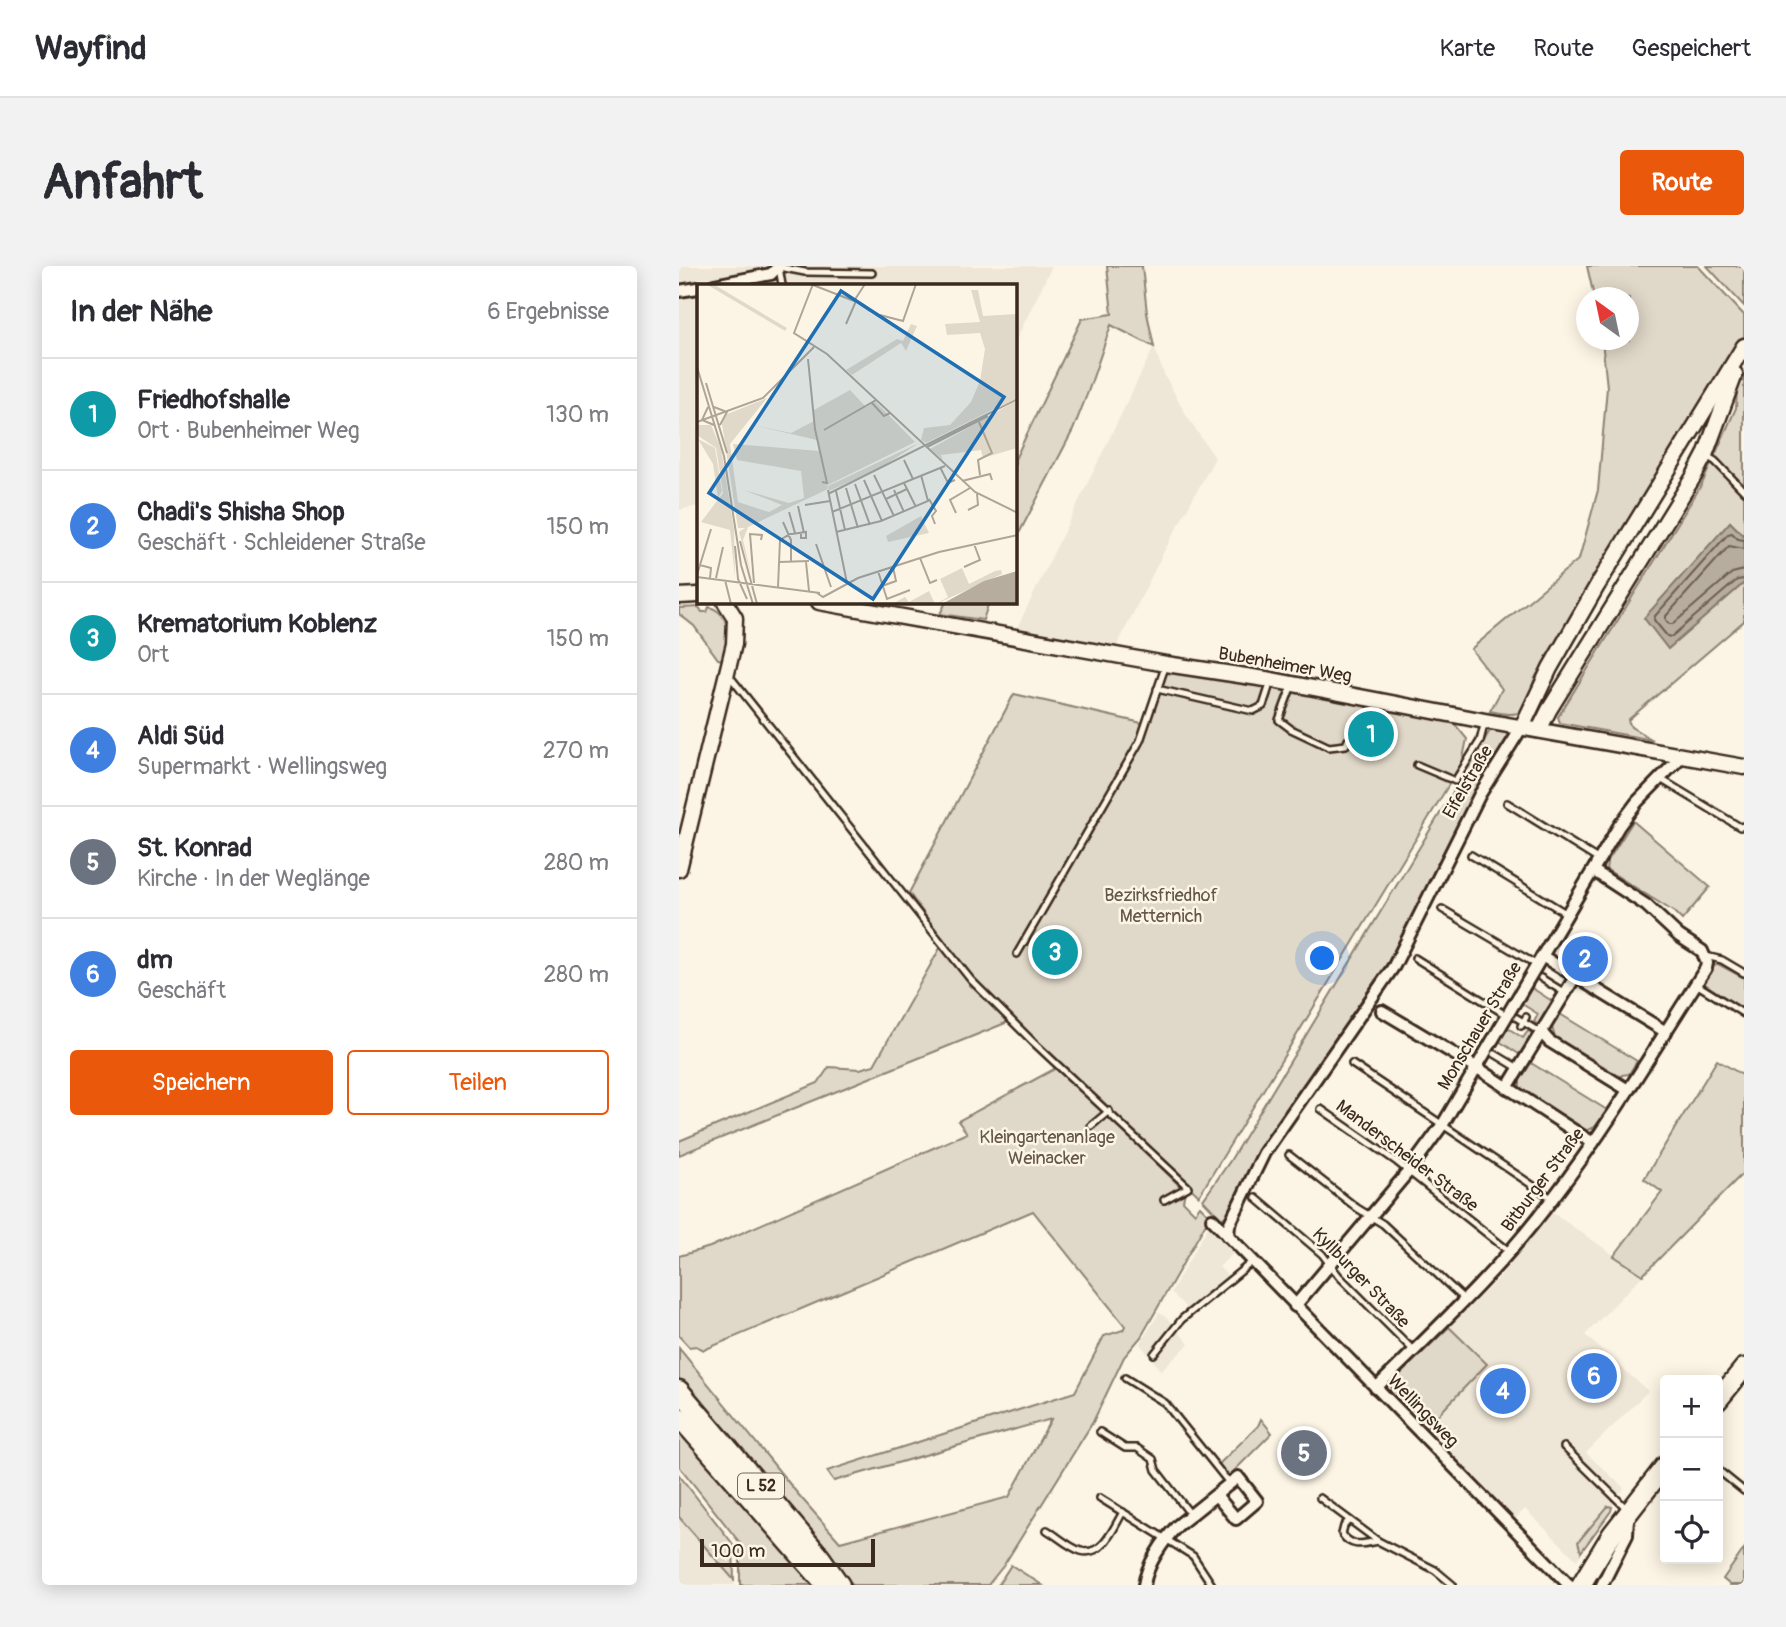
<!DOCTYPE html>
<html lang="de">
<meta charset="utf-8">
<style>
:root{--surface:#fff;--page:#f2f2f3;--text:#2b2b33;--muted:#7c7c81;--line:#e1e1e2;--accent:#ea580c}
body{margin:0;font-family:Pangolin,sans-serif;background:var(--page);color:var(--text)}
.controls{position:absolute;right:21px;bottom:21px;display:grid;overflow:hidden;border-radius:7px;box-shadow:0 4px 18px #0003}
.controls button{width:63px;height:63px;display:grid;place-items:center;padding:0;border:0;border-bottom:2px solid var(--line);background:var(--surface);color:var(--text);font:35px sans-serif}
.compass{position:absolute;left:897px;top:21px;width:63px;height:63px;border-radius:50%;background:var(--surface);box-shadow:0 4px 18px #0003;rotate:327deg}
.scale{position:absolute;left:21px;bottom:18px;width:175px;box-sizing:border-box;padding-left:7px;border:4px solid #3b2a1e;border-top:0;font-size:19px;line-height:24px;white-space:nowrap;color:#3b2a1e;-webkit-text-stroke:5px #fcf5e5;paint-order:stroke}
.you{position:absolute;left:644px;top:693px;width:24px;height:24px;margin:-18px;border:5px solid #fff;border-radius:50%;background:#1a73e8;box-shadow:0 0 0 10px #1a73e833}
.badge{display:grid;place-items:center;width:46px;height:46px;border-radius:50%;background:var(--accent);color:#fff;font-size:23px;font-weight:700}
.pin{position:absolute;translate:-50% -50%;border:4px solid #fff;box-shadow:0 2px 7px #0006}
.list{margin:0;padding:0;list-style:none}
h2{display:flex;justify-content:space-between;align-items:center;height:91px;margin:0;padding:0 28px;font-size:30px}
h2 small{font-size:23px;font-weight:400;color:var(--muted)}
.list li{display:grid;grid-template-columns:46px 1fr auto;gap:21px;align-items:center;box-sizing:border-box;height:112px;padding:0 28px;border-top:2px solid var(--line)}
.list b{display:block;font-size:26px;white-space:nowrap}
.list p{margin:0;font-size:23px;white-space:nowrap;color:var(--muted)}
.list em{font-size:23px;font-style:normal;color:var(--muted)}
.actions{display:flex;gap:14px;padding:21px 28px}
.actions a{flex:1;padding:16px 0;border:2px solid var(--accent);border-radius:7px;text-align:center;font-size:24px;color:var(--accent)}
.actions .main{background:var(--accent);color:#fff}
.icon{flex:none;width:38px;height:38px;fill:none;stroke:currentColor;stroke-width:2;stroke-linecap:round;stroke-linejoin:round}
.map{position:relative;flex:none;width:1065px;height:1319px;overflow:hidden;border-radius:7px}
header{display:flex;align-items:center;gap:42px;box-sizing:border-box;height:98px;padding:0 35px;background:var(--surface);border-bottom:2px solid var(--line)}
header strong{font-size:33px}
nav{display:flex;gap:38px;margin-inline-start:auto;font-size:24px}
.intro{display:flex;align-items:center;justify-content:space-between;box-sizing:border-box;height:168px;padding:0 42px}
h1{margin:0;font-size:49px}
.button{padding:18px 32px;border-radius:7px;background:var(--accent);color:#fff;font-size:24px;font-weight:700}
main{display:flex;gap:42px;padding:0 42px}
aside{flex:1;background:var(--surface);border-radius:7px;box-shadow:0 4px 18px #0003}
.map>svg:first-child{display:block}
</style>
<header>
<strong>Wayfind</strong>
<nav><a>Karte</a><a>Route</a><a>Gespeichert</a></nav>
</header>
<div class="intro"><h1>Anfahrt</h1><a class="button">Route</a></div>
<main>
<aside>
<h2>In der Nähe<small>6 Ergebnisse</small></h2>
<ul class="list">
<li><span class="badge" style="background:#0f9aa8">1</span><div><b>Friedhofshalle</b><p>Ort · Bubenheimer Weg</p></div><em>130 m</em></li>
<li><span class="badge" style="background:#3f7fe0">2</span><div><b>Chadi's Shisha Shop</b><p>Geschäft · Schleidener Straße</p></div><em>150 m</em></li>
<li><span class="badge" style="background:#0f9aa8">3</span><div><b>Krematorium Koblenz</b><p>Ort</p></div><em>150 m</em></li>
<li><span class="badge" style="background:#3f7fe0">4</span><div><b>Aldi Süd</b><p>Supermarkt · Wellingsweg</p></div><em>270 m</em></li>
<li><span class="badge" style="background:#6b7280">5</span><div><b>St. Konrad</b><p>Kirche · In der Weglänge</p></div><em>280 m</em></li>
<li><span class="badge" style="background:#3f7fe0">6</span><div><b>dm</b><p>Geschäft</p></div><em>280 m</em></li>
</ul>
<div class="actions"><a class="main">Speichern</a><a>Teilen</a></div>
</aside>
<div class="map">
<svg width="1065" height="1319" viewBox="0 0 1065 1319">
<rect width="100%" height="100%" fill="#fcf5e5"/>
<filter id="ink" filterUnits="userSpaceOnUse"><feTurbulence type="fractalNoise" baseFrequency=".0143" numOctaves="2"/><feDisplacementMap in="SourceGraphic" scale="14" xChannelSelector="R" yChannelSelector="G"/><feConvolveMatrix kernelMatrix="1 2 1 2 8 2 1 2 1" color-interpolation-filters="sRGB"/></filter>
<g filter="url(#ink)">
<g fill="#eee6d6">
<path d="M0 0H373L336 76V19H19V240L0 244Z"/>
<path d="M475 81 485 108 507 149 536 192 483 289 438 380 338 362Z"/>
<path d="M871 945 964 1009 906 1069 969 1125 907 1187 945 1222 898 1294 846 1243 835 1254 746 1163 807 1098 770 1061 820 1012Z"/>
<path d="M529 961 554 987 540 1001 549 1010 509 1044 492 1026Z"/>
<path d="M480 1047 488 1052 510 1078 482 1105 461 1078Z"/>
<path d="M0 1251 55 1314V1319H0Z"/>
</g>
<g fill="#e0d8c8" stroke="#8e8173" stroke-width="2">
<path d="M428 0H463L468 47 475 81 432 59 409 126 394 164 336 275V193L403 53 433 48Z"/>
<path d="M908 0H1019L1065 49V72L867 397C839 423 865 459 811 445L823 423 792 383 900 293 919 224 928 121 923 74H950V32L915 31Z"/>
<path d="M1028 0H1065V40Z"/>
<path d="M1065 109V270L1051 256 989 382 1065 317V355L949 454 952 461 974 474 881 457 879 451 1023 218 1057 142 1058 122Z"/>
<path d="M267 336H310L304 354 261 348Z"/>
<path d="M20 341 23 346H28L30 341C53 347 51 375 45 394L39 393 15 360 0 348V342Z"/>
<path d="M488 403 586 419 774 456 788 473 783 497 520 930 334 754 0 889V875L139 817 150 801 181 803 195 799 265 675 230 627 335 428 463 457 467 447H473Z"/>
<path d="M812 463 828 465 829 468 828 473 786 546 709 696 577 888 547 950 542 953 524 934 551 895Z"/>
<path d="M954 555 1031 621 1003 654 995 646 927 603 928 596Z"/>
<path d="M1039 698 1065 712V744L1026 718 1025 714 1031 702Z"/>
<path d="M853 722 876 737 862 760 855 756 859 748 843 738Z"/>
<path d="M881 748 958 795 950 808 943 809 941 812 873 771 875 768 873 761Z"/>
<path d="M829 762 844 772 849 765 856 769 843 790 820 775Z"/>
<path d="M1038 794 1065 810V906L964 1009 935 990 983 926 965 913Z"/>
<path d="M852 797 928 844 916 861 905 866 841 824V814Z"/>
<path d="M379 801 506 925 504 935 516 947 521 940 531 950 462 1071 445 1091 414 1156 325 1299 309 1319H173L0 1114V1082L118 1227 161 1276 330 1231 372 1153 155 1215 148 1205 396 1126 425 1070 444 1064 446 1060 354 945 25 1084 17 1080 10 1081 0 1070V990L31 981 288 867 279 855Z"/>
<path d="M770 1061 808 1098 744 1165 712 1131V1121L716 1113Z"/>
<path d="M582 1153 593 1167 549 1211 539 1199 579 1160Z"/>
<path d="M0 1160 135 1319H61V1277L0 1200Z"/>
<path d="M0 1209 54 1278 55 1314 0 1251Z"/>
<path d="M929 1240 933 1241 932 1245 902 1286 899 1276Z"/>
<path d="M1065 1283V1319H1051L1044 1313Z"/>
<path d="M332 1299 363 1319H319Z"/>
</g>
<path fill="#b7ad9e" stroke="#85796b" stroke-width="2" d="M1051 256 1065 270V317L989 383 965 352Z"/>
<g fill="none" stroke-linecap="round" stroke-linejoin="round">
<g stroke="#6d5e51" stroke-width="2">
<path d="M1065 274 1059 273 1053 267 1049 268 976 350 975 354 988 370 992 371 1058 314 1065 313"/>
<path d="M1065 283 1050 280 987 350V354L990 358H994L1053 307 1065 304"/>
</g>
<defs>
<g id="service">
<path d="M103 19 100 1 126 6 193 7"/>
<path d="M1026 189 1036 195 1065 225"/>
<path d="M49 408 292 714 354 776 509 921 485 934"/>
<path d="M613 419 600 454 612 463 650 481 667 479 669 474"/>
<path d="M478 423 574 445 584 440 592 415"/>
<path d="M738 499 776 515 801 475 806 455"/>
<path d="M980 512 1061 561 1065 560"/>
<path d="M828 537 920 594"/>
<path d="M792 589 888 648"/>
<path d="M763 643 858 699"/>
<path d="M338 688 461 475 487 398"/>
<path d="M1027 690 1043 694 1065 707"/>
<path d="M736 692 827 749"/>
<path d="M862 712 886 727"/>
<path d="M1017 718 1065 748"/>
<path d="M838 752 862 767"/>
<path d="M842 760 847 751"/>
<path d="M816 788 841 803"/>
<path d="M673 798 874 933"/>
<path d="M642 843 718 896 831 986"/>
<path d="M412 860 430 845"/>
<path d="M610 889 678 942 704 958 786 1034"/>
<path d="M577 932 643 988 660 1010 735 1085"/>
<path d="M475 1088 503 1053 573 996"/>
<path d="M446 1112 486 1137 551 1218"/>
<path d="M421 1166 446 1182H458L474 1193 477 1204 512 1249"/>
<path d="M885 1181 948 1243"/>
<path d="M1039 1204 1065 1225"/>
<path d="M421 1232 514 1290 533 1319"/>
<path d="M641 1232 699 1275 756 1304 774 1319"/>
<path d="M670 1254 665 1260 663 1268C673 1282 683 1278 699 1275"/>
<path d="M368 1264C378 1270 391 1282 402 1285 424 1291 435 1261 444 1246"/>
</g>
<g id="minor">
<path d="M35 19 92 8 100 0"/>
<path d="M0 25 19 22"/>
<path d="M863 690 987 766"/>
<path d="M703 745 797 801 914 877"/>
<path d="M863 767 870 775 949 824"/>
<path d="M828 822 896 711"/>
<path d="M533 953 890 1319"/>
<path d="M549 970 550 959 585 887 715 700 801 528 843 461"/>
<path d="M616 1040 729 906 764 858 940 560 958 536 1003 490"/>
<path d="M697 1122C759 1061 822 1002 874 932 930 859 977 780 1027 702L1028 697 1023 685 1000 670 967 639 915 605"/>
<path d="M465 1319C468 1298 484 1275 498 1260L559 1211 578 1235 557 1253 537 1229"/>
<path d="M923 1319 948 1269 949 1251"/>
</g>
<g id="tertiary">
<path d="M0 330 19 329"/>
<path d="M140 336 487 398 593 414 806 455 1065 501"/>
<path d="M843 461 871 402 918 320 1065 80"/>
<path d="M860 464 870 444 1015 210 1026 189 1056 108"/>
<path d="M0 603 55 378 56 352 46 336"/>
</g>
<g id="primary">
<path d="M0 1124 140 1289 161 1319"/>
<path d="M1039 1134 1065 1102"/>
<path d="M0 1151 147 1319"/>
<path d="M902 1319 933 1268 986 1200"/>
</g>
</defs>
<use href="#service" stroke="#3b2a1e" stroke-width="10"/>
<use href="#minor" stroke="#3b2a1e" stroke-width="16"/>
<use href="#tertiary" stroke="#3b2a1e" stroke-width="19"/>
<use href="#primary" stroke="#3b2a1e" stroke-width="23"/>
<use href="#service" stroke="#fcf5e5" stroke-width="5"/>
<use href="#minor" stroke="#fcf5e5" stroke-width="10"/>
<use href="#tertiary" stroke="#fcf5e5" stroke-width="14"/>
<use href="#primary" stroke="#fcf5e5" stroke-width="18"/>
</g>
</g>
<g text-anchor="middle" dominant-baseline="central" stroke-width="5" stroke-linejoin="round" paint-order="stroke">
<rect fill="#fcf5e5" stroke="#75675a" stroke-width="2" x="59" y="1207.5" width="46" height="25" rx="5"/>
<g font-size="16" font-weight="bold" fill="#3b2a1e">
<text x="82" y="1220">L 52</text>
</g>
<g font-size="18" fill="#3b2a1e" stroke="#fcf5e5">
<text transform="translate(606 399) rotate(10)">Bubenheimer Weg</text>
<text transform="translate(789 516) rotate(-60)">Eifelstraße</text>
<text transform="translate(801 760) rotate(-59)">Monschauer Straße</text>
<text transform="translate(728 890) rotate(37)">Manderscheider Straße</text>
<text transform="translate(864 914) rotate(-53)">Bitburger Straße</text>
<text transform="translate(682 1012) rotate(46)">Kyllburger Straße</text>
<text transform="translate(744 1145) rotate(46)">Wellingsweg</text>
</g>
<g font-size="18" fill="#645648" stroke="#fcf5e5">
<text x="482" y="629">Bezirksfriedhof<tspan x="482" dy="21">Metternich</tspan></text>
<text x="368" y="871">Kleingartenanlage<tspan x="368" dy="21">Weinacker</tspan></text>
</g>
</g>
<g transform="translate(18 18)">
<rect width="320" height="320" fill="#fcf5e5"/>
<path d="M9 0H16L90 44 88 47ZM274 6H281L286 32 320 30V114L304 122 302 119 303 122 229 159 224 156 227 144 253 141 274 118 283 97 288 65 283 49 250 51 248 40 283 38ZM214 40 220 42 209 67 204 59 155 91 149 86 200 55 206 57ZM153 106 169 123 178 117 218 158 131 201 130 197 131 205 51 243 46 256 55 294 42 248 48 244H41L25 140 28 131 70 114 33 160 41 218 72 228 85 221 47 206 92 219 107 214 104 187 40 176 36 160 122 167 120 156 55 141 94 149 117 137V126ZM319 117 320 164 286 174 284 166 244 171 246 176 233 165ZM0 141H14L24 164 37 245 38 293 33 246 4 238 26 209 19 164 0 151ZM1 155 18 164 25 207 21 214 16 180ZM222 159 183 184 132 207 131 202ZM224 232 232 249 191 258 189 252ZM265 284 272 300 298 287 304 286 305 290 239 320 251 313 243 295ZM232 307 238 320H195L208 313 212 318Z" fill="#e0d8c8"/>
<path d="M320 287V320H245L287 297Z" fill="#b7ad9e"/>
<path fill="none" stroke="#afa495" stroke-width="2" d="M116 0 97 49 130 70 278 208 321 229M116 1 157 17 168 0M183 31 206 37 219 0M149 40 159 17 173 27M111 75 118 145 130 199 125 198M0 83 27 172 44 281 56 320M9 99 30 169M175 119 187 132 193 129M11 123 5 136 17 141M17 123 30 128 23 141M0 138 66 114 117 63M282 138 295 169 281 176 283 191M127 146 179 116M230 163 291 132M207 176 216 195M243 183 251 199 258 196M177 191 197 232M167 196 185 237M265 197 293 190 295 196M207 199 219 223M158 200 173 241M149 204 161 244M131 206 150 299M197 206 207 228M139 207 148 246M131 210 321 115M189 215 210 205M232 215 239 227 235 232 238 240M108 221 133 217M101 222 107 249M271 226 281 221 280 210M92 228 98 249M135 228 248 182M259 229 253 216 273 204M86 238 94 256V279M139 248 184 237 231 217 224 191M43 257 60 320M119 260 134 303M38 262 41 295 50 315M223 274 233 299 240 296M82 278 112 277M109 278 112 307M3 281 14 245M267 283 283 276 277 260M181 287 190 315 213 306M0 291 3 281 14 284 13 294M0 293 123 309M19 294 26 263M28 296 34 320M57 299 53 250 65 251 64 256M185 302 199 297 196 283M81 303 83 256 93 250H95L109 248V254H104V249M120 309 126 313 161 294 242 268 321 251"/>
<path fill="#1f6fb2" fill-opacity="0.15" stroke="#1f6fb2" stroke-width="3.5" d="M144 7 307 113 176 315 12 209Z"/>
<rect width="320" height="320" fill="none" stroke="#3b2a1e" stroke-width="3.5"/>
</g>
</svg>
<div class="controls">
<button>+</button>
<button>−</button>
<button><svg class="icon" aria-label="locate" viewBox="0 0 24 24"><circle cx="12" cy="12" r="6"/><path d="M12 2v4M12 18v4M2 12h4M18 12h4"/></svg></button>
</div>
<svg class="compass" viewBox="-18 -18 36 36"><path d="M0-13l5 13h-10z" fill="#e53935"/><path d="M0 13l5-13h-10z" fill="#7c7c81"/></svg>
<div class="scale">100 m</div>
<div class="you"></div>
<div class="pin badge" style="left:692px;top:468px;background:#0f9aa8">1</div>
<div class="pin badge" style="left:906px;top:693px;background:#3f7fe0">2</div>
<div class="pin badge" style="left:376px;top:686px;background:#0f9aa8">3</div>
<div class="pin badge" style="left:824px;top:1125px;background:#3f7fe0">4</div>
<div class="pin badge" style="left:625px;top:1187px;background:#6b7280">5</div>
<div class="pin badge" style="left:915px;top:1110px;background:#3f7fe0">6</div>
</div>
</main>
